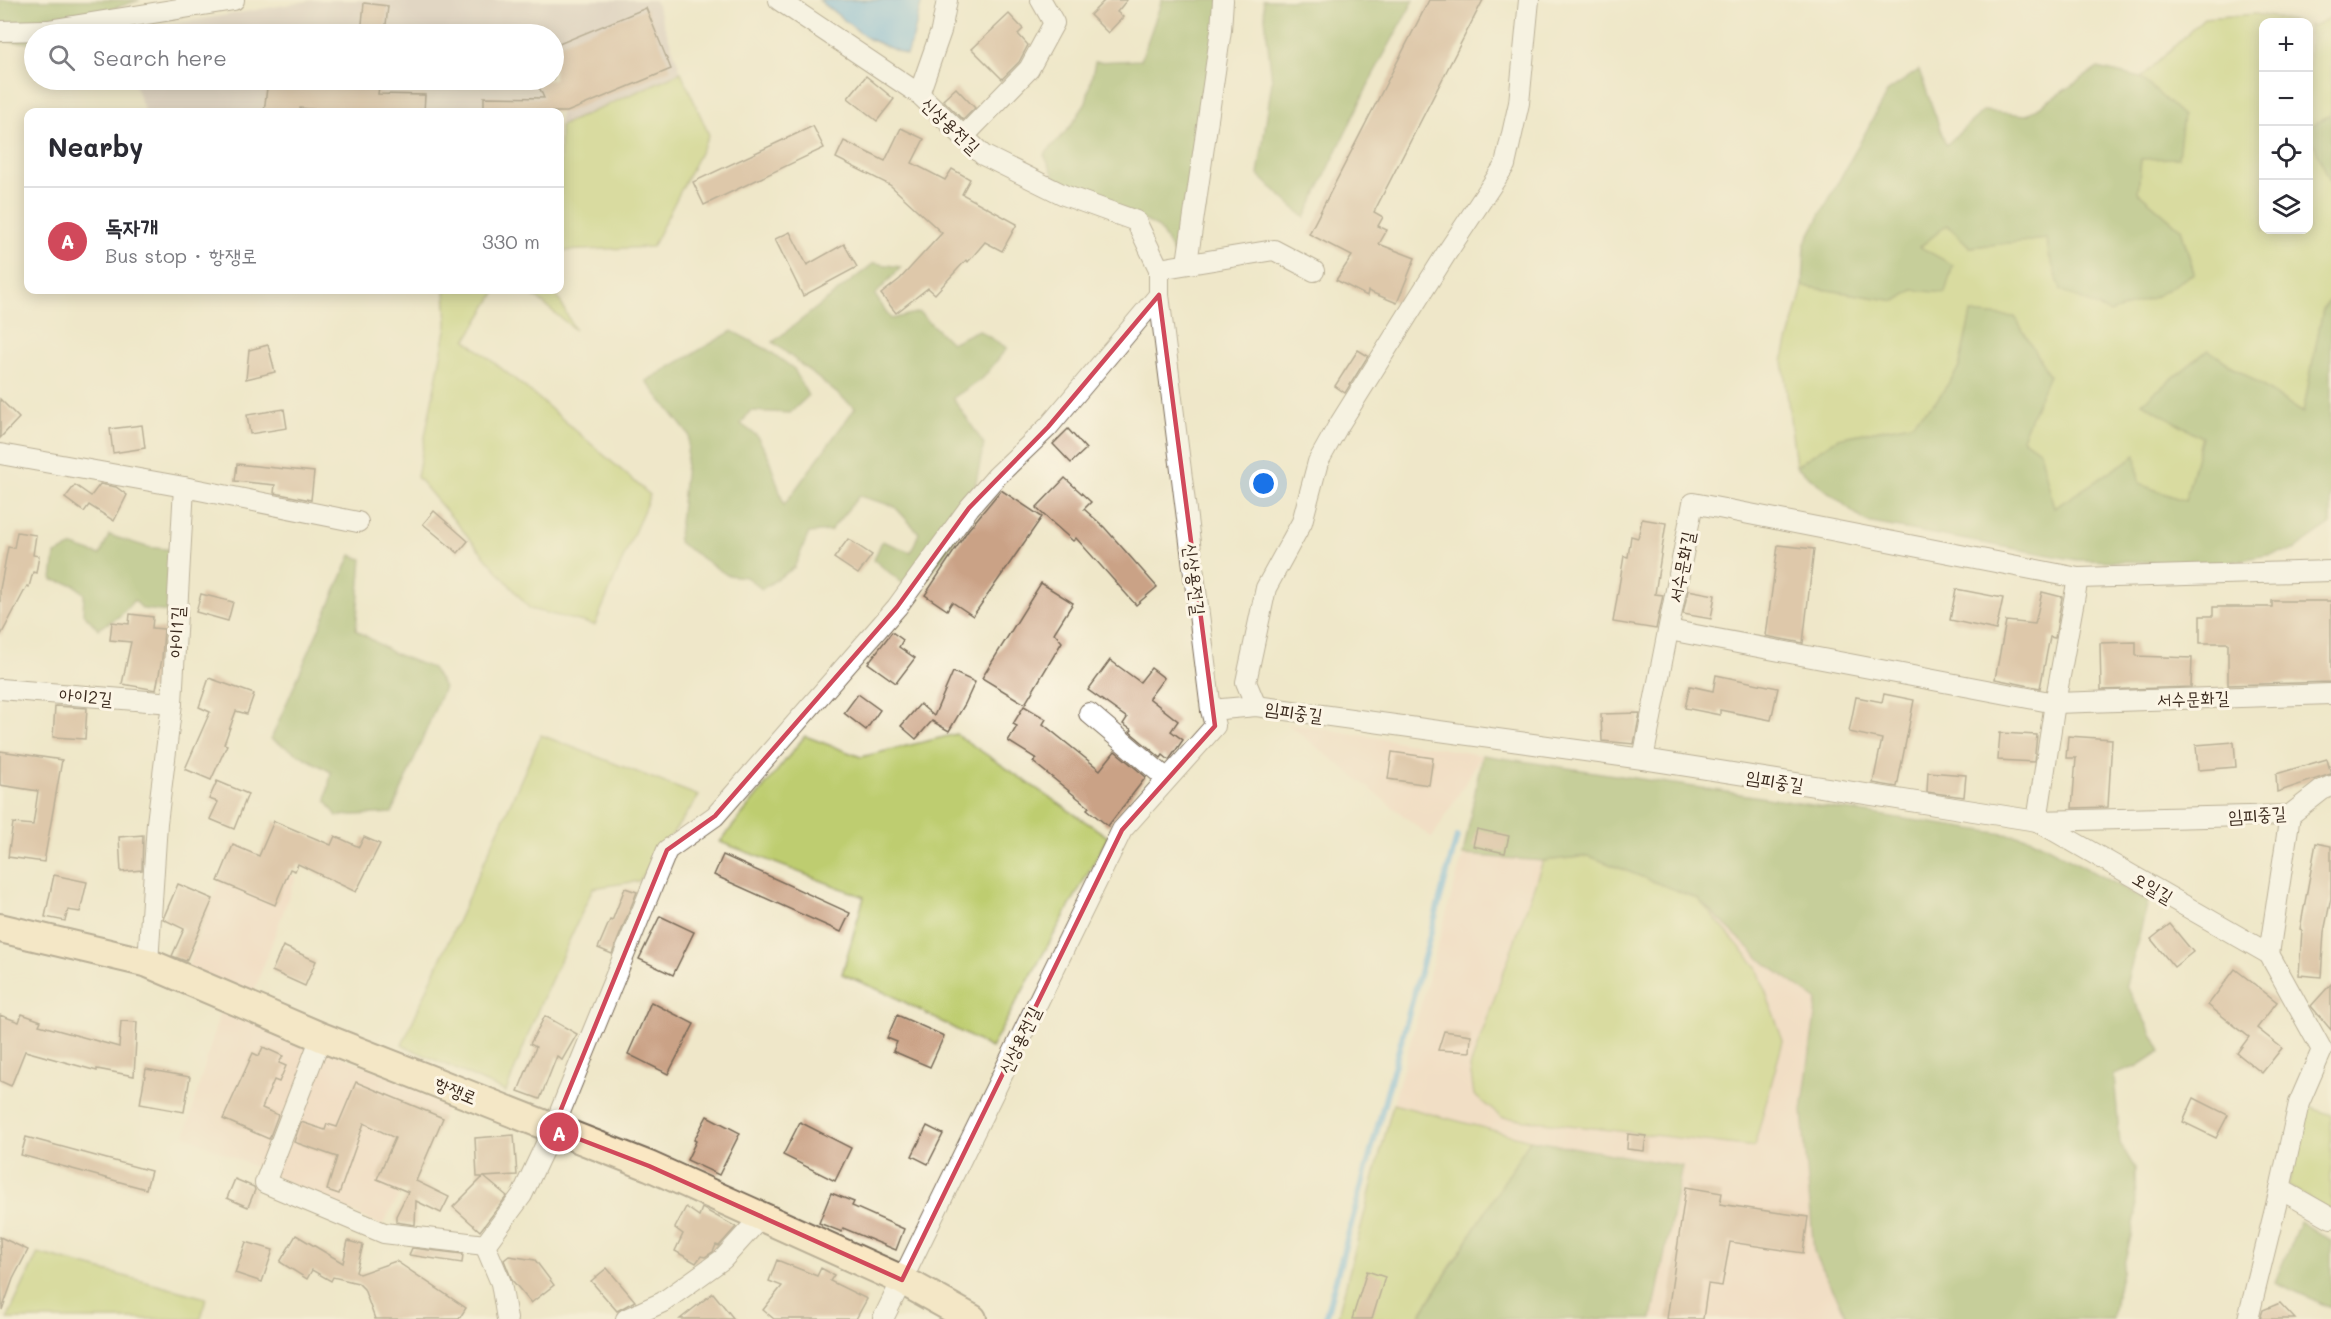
<!DOCTYPE html>
<meta charset="utf-8">
<style>
:root{--surface:#fff;--page:#f2f2f3;--text:#2b2b33;--muted:#7c7c81;--line:#e1e1e2;--accent:#d1495b}
body{margin:0;font-family:Mali,"Poor Story",sans-serif;background:var(--page);color:var(--text)}
.controls{position:absolute;right:18px;top:18px;display:grid;overflow:hidden;border-radius:12px;box-shadow:0 3px 15px #0003}
.controls button{width:54px;height:54px;display:grid;place-items:center;padding:0;border:0;border-bottom:2px solid var(--line);background:var(--surface);color:var(--text);font:30px sans-serif}
.you{position:absolute;left:1264px;top:484px;width:21px;height:21px;margin:-15px;border:4px solid #fff;border-radius:50%;background:#1a73e8;box-shadow:0 0 0 9px #1a73e833}
.badge{display:grid;place-items:center;width:39px;height:39px;border-radius:50%;background:var(--accent);color:#fff;font-size:20px;font-weight:700}
.pin{position:absolute;translate:-50% -50%;border:3px solid #fff;box-shadow:0 2px 6px #0006}
.list{margin:0;padding:0;list-style:none}
h2{display:flex;justify-content:space-between;align-items:center;height:78px;margin:0;padding:0 24px;font-size:26px}
h2 small{font-size:20px;font-weight:400;color:var(--muted)}
.list li{display:grid;grid-template-columns:39px 1fr auto;gap:18px;align-items:center;box-sizing:border-box;height:108px;padding:0 24px;border-top:2px solid var(--line)}
.list b{display:block;font-size:22px;white-space:nowrap}
.list p{margin:0;font-size:20px;white-space:nowrap;color:var(--muted)}
.list em{font-size:20px;font-style:normal;color:var(--muted)}
.icon{flex:none;width:33px;height:33px;fill:none;stroke:currentColor;stroke-width:2;stroke-linecap:round;stroke-linejoin:round}
.map{position:relative;flex:none;width:2331px;height:1319px;overflow:hidden}
.search{position:absolute;background:var(--surface);box-shadow:0 3px 15px #0003;left:24px;top:24px;width:540px;height:66px;display:flex;align-items:center;gap:15px;box-sizing:border-box;padding:0 21px;border-radius:33px;color:var(--muted);font-size:22px}
.panel{position:absolute;background:var(--surface);box-shadow:0 3px 15px #0003;left:24px;top:108px;width:540px;height:186px;border-radius:12px}
.map>svg:first-child{display:block}
</style>
<div class="map">
<svg width="2331" height="1319" viewBox="0 0 2331 1319">
<rect width="100%" height="100%" fill="#fcf5e5"/>
<filter id="ink" filterUnits="userSpaceOnUse"><feTurbulence type="fractalNoise" baseFrequency=".0167" numOctaves="2"/><feDisplacementMap in="SourceGraphic" scale="12" xChannelSelector="R" yChannelSelector="G"/><feConvolveMatrix kernelMatrix="1 2 1 2 8 2 1 2 1" color-interpolation-filters="sRGB"/></filter>
<filter id="wash" filterUnits="userSpaceOnUse"><feTurbulence type="fractalNoise" baseFrequency=".008" numOctaves="4" result="noise"/><feDisplacementMap in="SourceGraphic" scale="24" xChannelSelector="R" yChannelSelector="G"/><feGaussianBlur stdDeviation="1.35" result="paint"/><feColorMatrix in="noise" values="0 0 0 0 0 0 0 0 0 0 0 0 0 0 0 0 0 1.4 0 .05"/><feComposite in="paint" operator="in"/></filter>
<g filter="url(#wash)">
<rect width="100%" height="100%" fill="#efe7c9"/>
<g fill="#f4d3c0">
<path d="M1286 723 1482 755 1432 838Z"/>
<path d="M234 841 296 877 252 997 186 971Z"/>
<path d="M1463 855 1543 861 1589 856 1698 899 1765 963 1817 1000 1802 1111 1814 1252 1848 1319H1652L1682 1166 1530 1140 1393 1104Z"/>
<path d="M221 1009 451 1100 382 1226 185 1135Z"/>
</g>
<path fill="#d0c0bc" d="M313 0H655L681 72 560 126V112H145L133 80H554V34H117Z"/>
<g fill="#becd6f" stroke="#7c7c46" stroke-width="1.5">
<path d="M2255 14 2299 22H2264V230H2308L2309 129 2331 185V299L2323 309 2303 413 2208 350 2142 403 2202 437 2185 501 2139 484 2135 456 2054 509 2040 451 2022 438 2048 375 1971 313 1959 368 1937 400 1911 424 1838 438 1796 466 1783 361 1803 286 1896 301 1920 247 1947 224 1970 247 2047 239 2049 255 2155 297 2194 273 2181 229 2138 192 2141 159 2183 116 2141 78 2204 18Z"/>
<path d="M2331 17V114L2309 127V25L2313 26Z"/>
<path d="M681 72 709 135 652 247 560 251V126Z"/>
<path d="M445 290H497L466 340 537 397 650 495 595 625 530 609 417 477 447 325Z"/>
<path d="M527 290H554L575 330Z"/>
<path d="M956 734 1108 837 991 1048 893 996 842 974 864 897 720 842 805 736 861 757Z"/>
<path d="M541 735 699 796 639 881 593 888 539 1007 506 1092 402 1045Z"/>
<path d="M1589 856 1698 899 1757 967 1783 1041 1754 1147 1501 1117 1474 1095 1470 1067 1543 861Z"/>
<path d="M1393 1104 1530 1140 1420 1315 1424 1319H1337Z"/>
<path d="M2307 1106 2331 1115V1212L2288 1186Z"/>
<path d="M38 1253 206 1298 201 1319H7Z"/>
</g>
<g fill="#96b062" stroke="#686d40" stroke-width="1.5">
<path d="M0 0H140L34 34V43L0 41Z"/>
<path d="M1162 0H1224L1202 167 1205 211 1176 258 1159 228 1108 201 1058 184 1044 155 1070 127 1086 103 1095 62 1141 60Z"/>
<path d="M1263 0H1414L1373 75 1305 218 1258 175 1272 81Z"/>
<path d="M2098 68 2141 78 2183 116 2178 158 2141 159 2138 192 2181 229 2194 273 2155 297 2110 313 2061 290 2049 255 2047 239 1970 247 1947 225 1920 247 1953 265 1945 293 1913 290 1896 301 1803 286 1805 243 1888 91 1919 70 1946 145 1983 111 2027 115Z"/>
<path d="M2331 114V185L2308 129 2309 127Z"/>
<path d="M874 263 901 267 875 295 891 319 919 312 951 343 978 330 1007 348 983 378 953 398 984 444 968 520 916 594 874 560 882 541 911 552 919 533 894 506 859 496 830 531 809 533 794 568 762 589 746 577 727 575 678 542 689 435 646 381 732 331 768 350 794 369 808 396 790 413 750 411 741 424 756 435 768 455 784 505 855 408 773 342Z"/>
<path d="M2331 299V524L2294 550 2220 564 2077 560 1866 522 1796 466 1838 438 1911 424 1937 400 1959 368 1971 313 2015 317 2049 375 2022 438 2040 451 2054 508 2136 455 2139 484 2185 501 2202 437 2142 403 2208 350 2303 413 2323 309Z"/>
<path d="M109 535 147 547 174 550 169 612 143 609 134 600 120 616 98 629 83 613 84 594 75 585 52 580 55 554 73 546 100 555Z"/>
<path d="M351 555 362 559 356 630 393 653 432 668 444 687 392 813 337 816 326 801 331 772 271 739Z"/>
<path d="M1482 755 2031 838 2148 902 2126 985 2161 1051 2138 1066 2114 1075 2120 1144 2135 1168 2136 1216 2116 1296 2113 1319H1848L1814 1252 1802 1111 1817 1000 1765 963 1698 899 1589 856 1543 861 1463 855Z"/>
<path d="M1530 1140 1682 1166 1652 1319H1424L1420 1316Z"/>
<path d="M2300 1221 2331 1241V1308L2275 1282Z"/>
</g>
<path fill="#6cb2e2" stroke="#546e80" stroke-width="1.5" d="M819 0H922L913 38 906 55 867 38Z"/>
<g fill="none" stroke-linecap="round" stroke-linejoin="round">
<path stroke="#6cb2e2" stroke-width="6" d="M1325 1319 1457 837"/>
</g>
<g id="blocks">
<g fill="#caa286">
<path d="M1105 0H1127L1117 12 1123 17 1108 33 1090 15Z"/>
<path d="M1429 0H1483L1374 212 1383 217 1378 226 1387 230 1379 244 1415 258 1397 303 1368 291 1367 296 1336 280 1352 256 1309 234Z"/>
<path d="M364 3 388 6 385 34H361Z"/>
<path d="M646 8 671 69 567 112H484V97L544 98 536 80H554V46Z"/>
<path d="M1009 14 1023 29 1018 34 1028 45 1019 62 1002 79 972 49Z"/>
<path d="M866 76 894 99 877 121 848 98Z"/>
<path d="M268 80H332L356 82V80H380L378 94 425 95 424 112H345L300 108V112H264Z"/>
<path d="M956 88 975 108 963 120 943 100Z"/>
<path d="M813 126 824 148 704 205 693 182Z"/>
<path d="M901 128 924 139 912 163 945 180 952 169 970 179 962 194 1017 224 1002 251 985 242 968 262 966 260 935 294 928 288 896 313 881 294 900 279 942 233 890 185 836 158 844 141 885 161Z"/>
<path d="M790 232 807 265 844 244 857 267 803 296 775 239Z"/>
<path d="M268 345 275 372 246 379 249 350Z"/>
<path d="M1358 350 1368 356 1345 393 1335 386Z"/>
<path d="M0 399 19 418 0 438Z"/>
<path d="M284 409 287 428 250 434 247 415Z"/>
<path d="M142 425 145 448 113 453 110 429Z"/>
<path d="M1068 429 1086 449 1071 463 1053 444Z"/>
<path d="M237 464 314 472 311 500 274 493 275 485 235 481Z"/>
<path d="M1065 478 1091 502 1084 509 1104 527 1157 587 1136 605 1076 538 1073 541 1036 508Z"/>
<path d="M100 484 116 487 127 495 114 521 89 505 84 512 65 498 75 485 91 496Z"/>
<path d="M1001 490 1042 517 973 616 952 602 947 610 925 595 968 530Z"/>
<path d="M434 511 468 541 458 553 423 524Z"/>
<path d="M1642 519 1666 523 1655 594 1663 595 1656 629 1613 622 1624 556 1628 557 1631 536 1638 538Z"/>
<path d="M17 532 36 535 33 555 39 556 36 573 33 572 29 587 27 586 0 637V589L8 547 14 548Z"/>
<path d="M848 539 872 555 858 574 834 558Z"/>
<path d="M1778 545 1814 549 1803 643 1766 636Z"/>
<path d="M1041 583 1073 603 1054 633 1062 642 1025 704 982 678Z"/>
<path d="M1956 589 2003 598 1996 630 1950 620Z"/>
<path d="M1688 590 1715 595 1711 619 1683 614Z"/>
<path d="M2042 592 2062 597 2055 638 2050 637 2040 688 1995 679 2006 621 2035 624Z"/>
<path d="M201 594 233 602 228 621 196 612Z"/>
<path d="M2272 601H2331V682L2228 685V643H2200V616H2213V607H2272Z"/>
<path d="M130 614 153 617 152 628 164 629 162 659 156 690 122 684 131 642 110 640 112 622 129 624Z"/>
<path d="M892 632 903 640 899 647 915 658 896 683 868 663Z"/>
<path d="M2136 642V656L2192 658 2191 687 2101 690 2100 643Z"/>
<path d="M1110 660 1140 682 1151 668 1164 678 1149 698 1178 721 1171 731 1183 740 1169 760 1163 755 1161 758 1130 732 1132 730 1123 724 1127 718 1088 690Z"/>
<path d="M953 672 975 682 965 704 949 731 932 721 916 739 901 726 920 704 934 716Z"/>
<path d="M1716 675 1778 688 1771 720 1720 710V715L1685 708 1690 686 1713 691Z"/>
<path d="M209 678 254 694 247 714 236 711 224 744 227 745 211 780 185 769 210 712 199 707Z"/>
<path d="M858 694 880 710 866 730 844 713Z"/>
<path d="M1884 694 1914 700 1897 787 1873 783 1882 739 1849 732 1856 697 1882 702Z"/>
<path d="M55 706 87 708 85 739 53 737Z"/>
<path d="M1024 706 1046 719 1043 724 1100 770 1115 751 1146 777 1108 826 1087 809 1089 807 1033 762 1037 759 1008 741 1017 726 1013 724Z"/>
<path d="M1640 713 1634 744 1602 741 1601 714Z"/>
<path d="M2000 733 2037 735 2034 762 1998 760Z"/>
<path d="M2068 736 2112 739 2108 807 2072 808 2076 758H2066Z"/>
<path d="M2234 742 2236 767 2198 770 2196 745Z"/>
<path d="M0 751 62 760 44 862 8 857 13 823 33 825 38 791 0 785Z"/>
<path d="M1392 752 1433 758 1429 785 1388 779Z"/>
<path d="M2327 759 2331 774 2277 792 2276 774Z"/>
<path d="M1928 772 1966 775 1964 797 1927 792Z"/>
<path d="M217 781 248 794 234 829 210 819 218 802 209 799Z"/>
<path d="M274 821 331 845 335 836 359 847 364 837 380 844 356 892 298 864 295 871 290 869 275 905 218 881 233 845 259 856Z"/>
<path d="M1477 829 1509 836 1505 853 1473 846Z"/>
<path d="M143 835 142 870 121 872 119 837Z"/>
<path d="M2316 843 2331 846V898L2324 932 2321 977 2299 975 2302 930 2300 929Z"/>
<path d="M723 855 850 913 841 932 714 875Z"/>
<path d="M54 875 87 882 80 912 68 910 65 921 45 917Z"/>
<path d="M178 884 213 899 186 961 172 956 184 929 163 919Z"/>
<path d="M625 888 637 892 612 954 598 948 610 920 612 921Z"/>
<path d="M660 916 694 932 673 975 639 959Z"/>
<path d="M2170 924 2193 952 2174 967 2151 939Z"/>
<path d="M283 946 316 961 305 986 272 971Z"/>
<path d="M2235 969 2277 1002 2257 1028 2282 1048 2262 1073 2237 1053 2249 1037 2208 1005Z"/>
<path d="M2331 984V1030L2311 1006Z"/>
<path d="M651 1002 694 1024 668 1074 628 1054Z"/>
<path d="M22 1014 41 1021 39 1025 119 1047 121 1021 137 1022 134 1076 97 1069V1071L25 1051 11 1086 0 1081V1015L19 1022Z"/>
<path d="M897 1015 944 1036 930 1067 893 1051 897 1042 887 1038Z"/>
<path d="M545 1016 577 1034 562 1060 557 1056 540 1099 518 1091 536 1047 530 1044Z"/>
<path d="M1444 1031 1471 1035 1470 1052 1438 1050Z"/>
<path d="M263 1047 283 1056 279 1063 286 1066 279 1082 274 1080 262 1108 278 1115 269 1139 223 1119 253 1053 259 1056Z"/>
<path d="M146 1069 190 1077 184 1112 140 1104Z"/>
<path d="M356 1082 443 1118 416 1181 449 1197 441 1213 416 1201 415 1225 396 1222V1216L408 1192 377 1179 395 1138 364 1123 339 1194 327 1190 337 1157 294 1142 301 1122 325 1130 327 1124 337 1127Z"/>
<path d="M2194 1098 2228 1115 2216 1138 2183 1122Z"/>
<path d="M707 1116 740 1133 719 1175 687 1160 696 1141 694 1140Z"/>
<path d="M800 1122 851 1148 835 1181 783 1155Z"/>
<path d="M927 1126 943 1134 928 1164 912 1156Z"/>
<path d="M1628 1134 1646 1136 1644 1151 1627 1149Z"/>
<path d="M514 1135 517 1175 484 1177 507 1196 480 1231 453 1207 483 1177H477L475 1138Z"/>
<path d="M26 1137 151 1171 146 1189 21 1155Z"/>
<path d="M235 1179 254 1187 255 1190 248 1207 227 1198Z"/>
<path d="M1686 1187 1722 1193 1720 1204 1808 1217 1803 1253 1730 1242 1722 1286 1708 1284 1703 1319H1667Z"/>
<path d="M831 1193 854 1202 852 1206 904 1229 896 1250 843 1228 842 1232 819 1223Z"/>
<path d="M686 1207 699 1216 702 1208 736 1227 719 1246 716 1245 713 1252 705 1257 701 1256 696 1263 675 1251 683 1234 675 1228Z"/>
<path d="M296 1235 343 1263 348 1241 363 1245 356 1272 359 1274 396 1261 466 1308 459 1319H375L364 1289 358 1283 333 1277 331 1281 312 1270 307 1279 280 1262Z"/>
<path d="M0 1237 28 1250 13 1279 2 1310Z"/>
<path d="M246 1242 273 1250 262 1282 235 1273Z"/>
<path d="M412 1248 463 1254 462 1263 409 1255Z"/>
<path d="M509 1256 535 1260 554 1285 531 1303 512 1280 504 1260Z"/>
<path d="M777 1260 817 1276 821 1268 834 1275 830 1281 867 1299 856 1319H774L763 1310 782 1286 769 1281Z"/>
<path d="M607 1268 635 1301 617 1311 591 1281Z"/>
<path d="M1367 1271 1385 1277 1372 1319H1352Z"/>
<path d="M713 1293 734 1319H680Z"/>
<path d="M2280 1303 2295 1319H2260L2263 1310Z"/>
</g>
</g>
</g>
<g filter="url(#ink)">
<use href="#blocks" fill-opacity="0" stroke="#7a6c5a" stroke-width="1.5"/>
<g fill="none" stroke-linecap="round" stroke-linejoin="round">
<defs>
<g id="street">
<path d="M779 0 919 94 983 155 1064 195 1136 221 1159 269V295L1211 710 1215 726 1122 830 883 1319"/>
<path d="M0 31 48 30 234 0"/>
<path d="M919 94 941 31 947 0"/>
<path d="M964 136 1029 69 1054 23 1041 0"/>
<path d="M1187 263 1221 30 1223 0"/>
<path d="M1159 269 1274 250 1314 271"/>
<path d="M0 454 184 487 358 522"/>
<path d="M2078 578 2055 703 2037 821 2269 954 2322 1050 2299 1103 2280 1189 2248 1319"/>
<path d="M1669 630 2055 703 2331 694"/>
<path d="M0 689 172 703"/>
<path d="M1256 706 1246 682 1266 588 1302 522 1318 462 1337 428 1446 254 1505 165 1519 103 1529 0"/>
<path d="M1211 710 1256 706 1643 759 2037 821 2290 815 2322 790 2331 786"/>
<path d="M1089 713 1167 779"/>
<path d="M1643 759 1693 503 2078 578 2331 571"/>
<path d="M2269 954 2290 815"/>
<path d="M148 963 157 823 172 703 184 487"/>
<path d="M321 1037 265 1183 384 1233 485 1245 522 1195 553 1129 667 850 715 816 897 607 969 508 996 477 1048 427 1159 295"/>
<path d="M2280 1189 2331 1218"/>
<path d="M485 1245 501 1283 507 1319"/>
<path d="M626 1319 663 1302 723 1259 762 1216"/>
</g>
<path id="secondary" d="M0 928 148 963 321 1037 649 1166 902 1280 972 1319"/>
</defs>
<use href="#street" stroke="#7a6c5a" stroke-width="22"/>
<use href="#secondary" stroke="#7a6c5a" stroke-width="32"/>
<use href="#street" stroke="#fff" stroke-width="20"/>
<use href="#secondary" stroke="#fae7c3" stroke-width="28"/>
</g>
</g>
<path d="M0 0H2331V1319H0ZM1159 295 1215 726 1122 830 902 1280 649 1166 553 1129 667 850 715 816 897 607 969 508 1048 427Z" fill="#efe7c9" fill-opacity=".55" fill-rule="evenodd"/>
<path fill="none" stroke="#d1495b" stroke-width="4.5" stroke-linejoin="round" d="M1159 295 1215 726 1122 830 902 1280 649 1166 553 1129 667 850 715 816 897 607 969 508 1048 427Z"/>
<g text-anchor="middle" dominant-baseline="central" stroke-width="6" stroke-linejoin="round" paint-order="stroke">
<g font-size="18" fill="#3b2a1e" stroke="#fcf5e5">
<text transform="translate(951 125) rotate(43)">신상용전길</text>
<text transform="translate(1681 567) rotate(-79)">서수문화길</text>
<text transform="translate(1195 579) rotate(83)">신상용전길</text>
<text transform="translate(176 632) rotate(-87)">아이1길</text>
<text transform="translate(86 696) rotate(5)">아이2길</text>
<text transform="translate(2193 698) rotate(-2)">서수문화길</text>
<text transform="translate(1294 711) rotate(8)">임피중길</text>
<text transform="translate(1775 780) rotate(9)">임피중길</text>
<text transform="translate(2257 814) rotate(-4)">임피중길</text>
<text transform="translate(2153 887) rotate(30)">오일길</text>
<text transform="translate(1019 1040) rotate(-64)">신상용전길</text>
<text transform="translate(456 1090) rotate(22)">항쟁로</text>
</g>
</g>
</svg>
<div class="controls">
<button>+</button>
<button>−</button>
<button><svg class="icon" aria-label="locate" viewBox="0 0 24 24"><circle cx="12" cy="12" r="6"/><path d="M12 2v4M12 18v4M2 12h4M18 12h4"/></svg></button>
<button><svg class="icon" aria-label="layers" viewBox="0 0 24 24"><path d="M12 4l9 5-9 5-9-5zM3 14l9 5 9-5"/></svg></button>
</div>
<div class="you"></div>
<div class="pin badge" style="left:559px;top:1132px">A</div>
<div class="search"><svg class="icon" aria-label="search" viewBox="0 0 24 24"><circle cx="10" cy="10" r="6"/><path d="M15 15l6 6"/></svg>Search here</div>
<section class="panel">
<h2>Nearby<small></small></h2>
<ul class="list">
<li><span class="badge">A</span><div><b>독자개</b><p>Bus stop · 항쟁로</p></div><em>330 m</em></li>
</ul>
</section>
</div>
